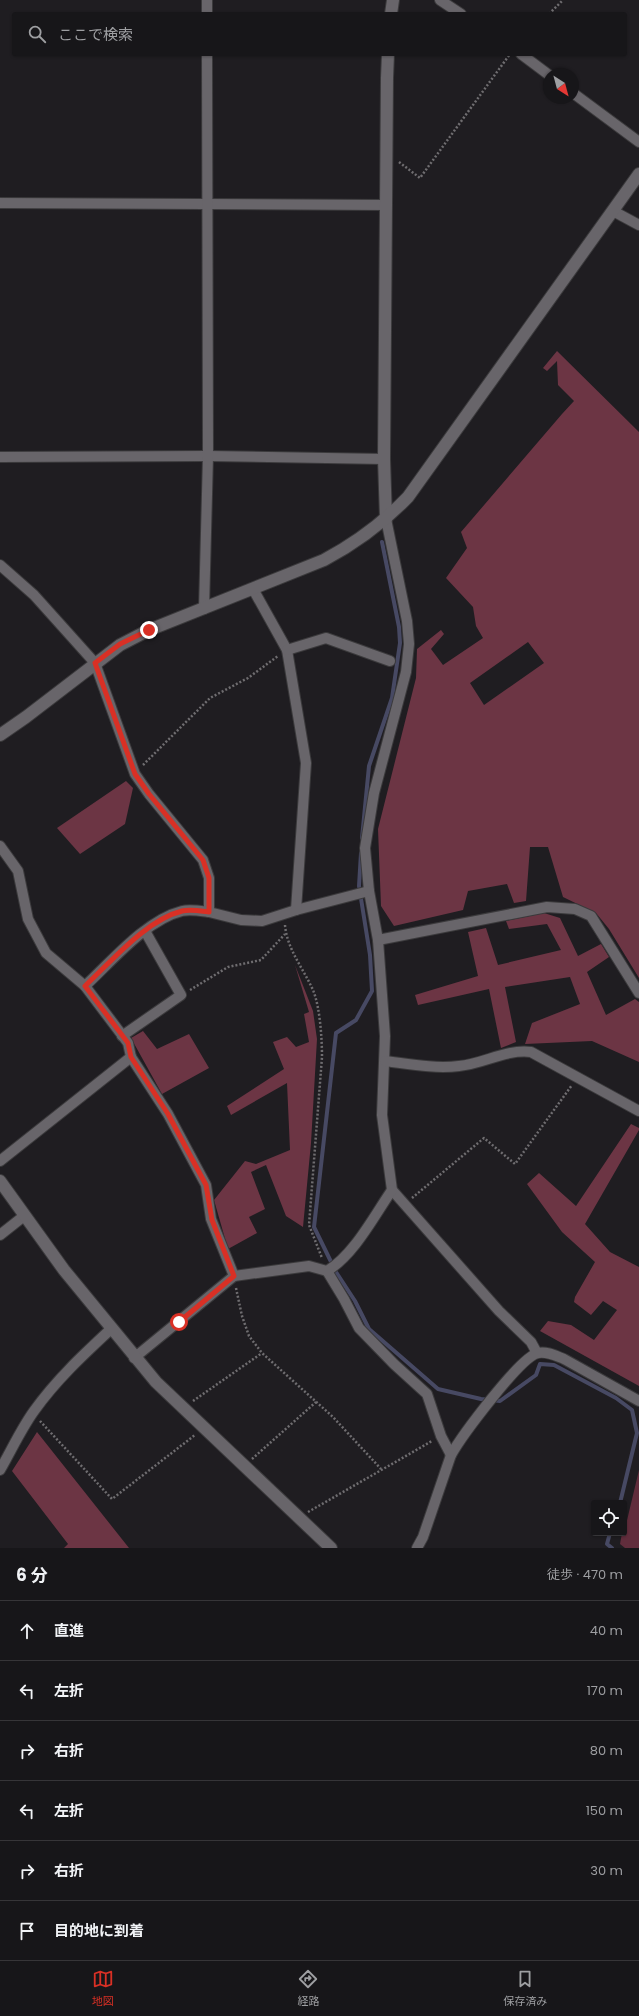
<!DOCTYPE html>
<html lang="ja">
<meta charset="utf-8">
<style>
:root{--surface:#171619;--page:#201f22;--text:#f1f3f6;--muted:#9e9fa2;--line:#363538;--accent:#d93025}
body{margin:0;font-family:Poppins,"Noto Sans JP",sans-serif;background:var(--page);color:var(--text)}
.controls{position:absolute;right:12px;bottom:12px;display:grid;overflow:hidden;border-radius:4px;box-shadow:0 1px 3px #0004}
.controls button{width:36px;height:36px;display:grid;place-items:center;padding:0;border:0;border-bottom:1px solid var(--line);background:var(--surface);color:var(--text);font:20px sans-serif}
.compass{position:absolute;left:543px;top:68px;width:36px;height:36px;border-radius:50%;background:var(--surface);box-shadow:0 1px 3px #0004;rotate:144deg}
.stop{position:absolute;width:12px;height:12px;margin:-9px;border:3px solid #d93025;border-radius:50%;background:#fff}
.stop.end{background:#d93025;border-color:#fff;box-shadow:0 1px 4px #0008}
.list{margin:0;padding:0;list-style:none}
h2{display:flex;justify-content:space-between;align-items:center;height:52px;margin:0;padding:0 16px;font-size:17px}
h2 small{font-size:13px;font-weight:400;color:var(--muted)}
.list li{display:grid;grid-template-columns:26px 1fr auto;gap:12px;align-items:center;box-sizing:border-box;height:60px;padding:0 16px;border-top:1px solid var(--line)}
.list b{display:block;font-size:15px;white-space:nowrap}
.list em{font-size:13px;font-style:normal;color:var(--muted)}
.icon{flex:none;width:22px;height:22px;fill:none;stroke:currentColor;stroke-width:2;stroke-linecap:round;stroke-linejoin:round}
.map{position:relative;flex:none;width:639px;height:1548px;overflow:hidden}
.search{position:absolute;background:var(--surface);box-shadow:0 1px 3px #0004;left:12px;right:12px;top:12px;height:44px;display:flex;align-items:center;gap:10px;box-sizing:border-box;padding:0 14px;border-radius:4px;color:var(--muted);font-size:15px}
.sheet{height:412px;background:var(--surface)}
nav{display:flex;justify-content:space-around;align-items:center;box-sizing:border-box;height:56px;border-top:1px solid var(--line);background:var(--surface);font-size:11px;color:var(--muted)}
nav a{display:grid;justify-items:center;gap:2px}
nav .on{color:var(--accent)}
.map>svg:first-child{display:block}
</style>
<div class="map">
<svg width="639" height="1548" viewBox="0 0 639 1548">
<rect width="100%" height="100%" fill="#1f1d21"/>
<path fill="#612d3c" d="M639 1470V1548H625L620 1544 622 1533H624Z"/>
<g fill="#6c3544" fill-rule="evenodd">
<path d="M557 351 639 432V978L609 929 596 913 563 897 548 847H530L526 901 514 903 507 884 468 891 463 910 394 926 381 906 378 829 416 678 417 649 441 630 444 634 431 649 443 665 483 638 476 626 473 607 446 578 467 548 461 532 562 414 574 401 558 385 557 361 547 371 543 368ZM528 642 544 663 484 705 470 683Z"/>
<path d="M126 781 133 788 125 824 80 854 57 828Z"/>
<path d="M544 913 560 918 578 956 601 944 609 957 587 972 606 1015 635 999 639 1002V1062L592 1041 525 1044 532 1023 580 1004 570 977 505 987 516 1042 501 1048 489 989 418 1005 415 995 478 976 468 932 486 928 498 965 561 950 547 924 509 929 506 921Z"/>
<path d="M295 965 313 1011 317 1039 311 1143 303 1227 286 1216 266 1165 251 1172 265 1209 249 1217 257 1233 228 1249 214 1200 245 1161 256 1164 290 1150 287 1083 231 1115 227 1106 284 1069 273 1042 287 1037 296 1047 309 1042 304 1014 309 1012Z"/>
<path d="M143 1031 157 1049 189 1034 209 1068 162 1094 131 1038Z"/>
<path d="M631 1124 639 1128V1130L585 1224 610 1252 639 1267V1386L540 1331 548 1321 571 1325 594 1340 617 1310 603 1301 591 1315 574 1302 575 1297 595 1262 562 1232 527 1184 539 1173 576 1206Z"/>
<path d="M37 1432 129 1548H64L68 1544 12 1471Z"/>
</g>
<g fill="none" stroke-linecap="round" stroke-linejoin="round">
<g stroke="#474963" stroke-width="4">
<path d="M362 838 369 766 392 698 400 643 399 627 382 542"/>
<path d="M361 853 359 886 370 955 372 991 356 1020 336 1033 314 1227 336 1272 355 1301 369 1329 438 1389 481 1399 500 1401 536 1375 540 1364 554 1365 616 1398 632 1410 637 1433 620 1503"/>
<path d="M610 1533 607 1544 612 1548"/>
</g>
<defs>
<g id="street">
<path d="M207 0V14"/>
<path d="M440 0 461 14"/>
<path d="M521 54 549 75"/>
<path d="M573 93 639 142"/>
<path d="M0 203 387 205"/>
<path d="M613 211 639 225"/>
<path d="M0 457 208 456 384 459"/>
<path d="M386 519 407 621 409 644 406 672 374 793 365 848 369 891 378 940 385 1036 382 1115 392 1190 499 1311 531 1342 537 1353"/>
<path d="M0 565 34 595 95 663 135 774 149 794 203 860 209 878V912L241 920 262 921 296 910 369 891"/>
<path d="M253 589 287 650 306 763 296 910"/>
<path d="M204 609 208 456 207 54"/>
<path d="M287 650 326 638 390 661"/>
<path d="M0 846 18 871 28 919 46 953 85 986 128 1043 131 1057 0 1161"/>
<path d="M378 940 547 907 575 909 591 916 639 993"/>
<path d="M85 986C112 961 146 920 182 911 190 909 201 911 209 912"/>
<path d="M122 1036 181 995 145 931"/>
<path d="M131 1057 168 1114 206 1185 211 1219 234 1276"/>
<path d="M385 1061C409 1064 435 1069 459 1066 484 1064 505 1049 531 1052L639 1111"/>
<path d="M0 1235 24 1216"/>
<path d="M327 1271 344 1299 359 1328 394 1364 427 1394 441 1436 451 1455"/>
<path d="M134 1358 234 1276 309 1266 327 1271C354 1255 374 1216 392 1190"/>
<path d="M0 1470C11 1451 21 1429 34 1411 56 1380 83 1355 111 1329"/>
<path d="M417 1548 423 1537 451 1455C461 1437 520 1357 538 1353 547 1351 556 1356 564 1359L639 1401"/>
</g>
<g id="secondary">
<path d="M391 14 393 0"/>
<path d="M386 519 384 459 387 78 388 54"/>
<path d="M0 735 26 717 120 645 149 630 324 560C356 543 383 523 408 497L639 174"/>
<path d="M0 1181 64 1270 156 1382 331 1548"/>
</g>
</defs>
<use href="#street" stroke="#3b3a3c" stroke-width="12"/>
<use href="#secondary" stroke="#3b3a3c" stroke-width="14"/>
<g stroke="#6f6d70" stroke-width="2.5" stroke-dasharray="2 2" stroke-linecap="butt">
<path d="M549 14 563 0"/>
<path d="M399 162 420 178 510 54"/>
<path d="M143 765 210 698 248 678 278 656"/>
<path d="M285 925C287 949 303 968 313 990 320 1007 322 1038 322 1057L309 1225 322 1258"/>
<path d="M190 990 228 967 261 960 285 934"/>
<path d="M412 1198 484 1138 515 1164 572 1085"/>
<path d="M236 1288 242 1316 249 1336 262 1353 333 1417 381 1469"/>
<path d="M193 1401 262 1353"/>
<path d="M40 1421 112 1499 195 1435"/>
<path d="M252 1459 316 1402"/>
<path d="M308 1512 432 1441"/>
</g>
<use href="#street" stroke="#68656a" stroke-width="10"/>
<use href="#secondary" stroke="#68656a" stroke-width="12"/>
</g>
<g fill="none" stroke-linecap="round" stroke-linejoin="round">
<path stroke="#d93025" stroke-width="5" d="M149 630 120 644 95 663 135 774 149 794 203 860 209 878V912C201 911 190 909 182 911 146 920 112 961 85 986L128 1043 131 1057 168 1114 206 1185 212 1220 234 1276 179 1322"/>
</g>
</svg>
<div class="controls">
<button><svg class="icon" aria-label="locate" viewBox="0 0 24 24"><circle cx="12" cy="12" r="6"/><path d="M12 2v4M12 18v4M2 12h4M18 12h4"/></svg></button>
</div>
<svg class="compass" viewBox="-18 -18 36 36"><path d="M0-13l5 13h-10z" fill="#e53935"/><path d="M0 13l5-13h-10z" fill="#9e9fa2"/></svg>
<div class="stop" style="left:179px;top:1322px"></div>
<div class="stop end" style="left:149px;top:630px"></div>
<div class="search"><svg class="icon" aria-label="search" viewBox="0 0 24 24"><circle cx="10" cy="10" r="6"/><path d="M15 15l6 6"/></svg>ここで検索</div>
</div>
<section class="sheet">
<h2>6 分<small>徒歩 · 470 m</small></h2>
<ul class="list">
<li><svg class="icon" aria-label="ahead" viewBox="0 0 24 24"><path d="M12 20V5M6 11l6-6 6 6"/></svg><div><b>直進</b></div><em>40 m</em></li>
<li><svg class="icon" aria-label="left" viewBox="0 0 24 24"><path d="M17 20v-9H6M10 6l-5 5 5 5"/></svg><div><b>左折</b></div><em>170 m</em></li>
<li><svg class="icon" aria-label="right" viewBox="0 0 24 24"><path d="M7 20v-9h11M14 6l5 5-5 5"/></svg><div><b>右折</b></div><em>80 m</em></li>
<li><svg class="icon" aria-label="left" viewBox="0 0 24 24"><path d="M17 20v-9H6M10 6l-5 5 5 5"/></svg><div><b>左折</b></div><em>150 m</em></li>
<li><svg class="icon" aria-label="right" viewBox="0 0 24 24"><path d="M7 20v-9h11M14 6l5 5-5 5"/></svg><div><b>右折</b></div><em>30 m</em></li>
<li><svg class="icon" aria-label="arrive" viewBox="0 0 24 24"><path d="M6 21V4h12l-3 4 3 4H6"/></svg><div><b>目的地に到着</b></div></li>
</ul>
</section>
<nav>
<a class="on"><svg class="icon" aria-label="map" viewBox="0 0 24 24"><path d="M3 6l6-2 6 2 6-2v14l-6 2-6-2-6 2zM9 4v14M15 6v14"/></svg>地図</a>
<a><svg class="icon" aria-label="directions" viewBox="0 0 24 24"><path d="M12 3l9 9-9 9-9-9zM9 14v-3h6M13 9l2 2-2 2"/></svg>経路</a>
<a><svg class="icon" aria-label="saved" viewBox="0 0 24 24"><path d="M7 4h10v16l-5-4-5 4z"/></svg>保存済み</a>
</nav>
